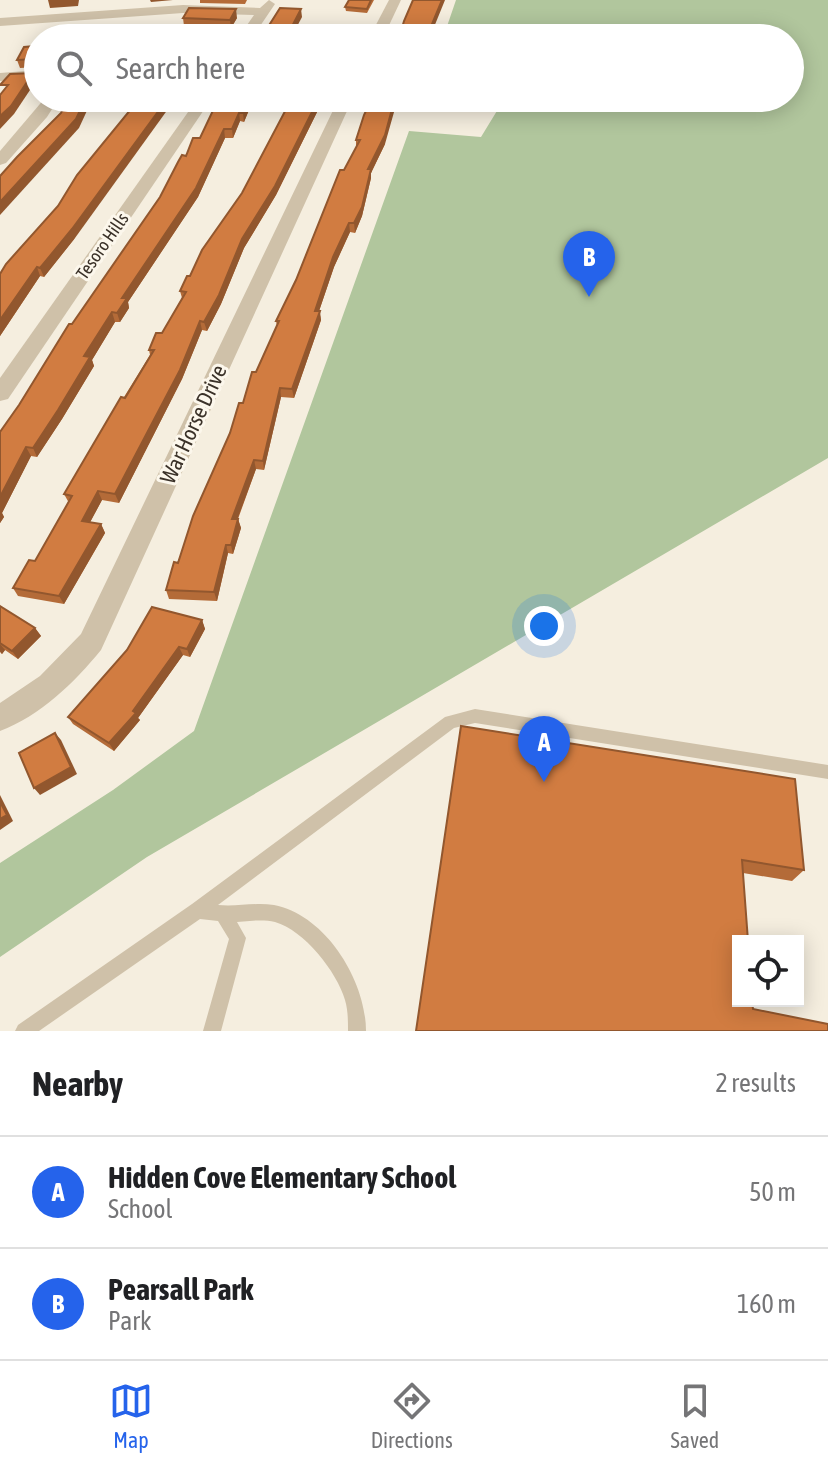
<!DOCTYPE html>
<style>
:root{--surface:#fff;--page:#f6f6f6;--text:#202124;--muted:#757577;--line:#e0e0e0;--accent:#2563eb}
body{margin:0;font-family:"Asap Condensed",sans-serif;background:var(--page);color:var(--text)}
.controls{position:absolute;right:24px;bottom:24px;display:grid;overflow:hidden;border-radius:0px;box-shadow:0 4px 20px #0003}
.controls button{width:72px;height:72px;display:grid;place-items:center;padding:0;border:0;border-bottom:2px solid var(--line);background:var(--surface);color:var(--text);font:40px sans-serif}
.you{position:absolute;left:544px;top:626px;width:28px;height:28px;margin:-20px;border:6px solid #fff;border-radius:50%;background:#1a73e8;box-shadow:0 0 0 12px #1a73e833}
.badge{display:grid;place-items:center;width:52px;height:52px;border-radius:50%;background:var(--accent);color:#fff;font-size:26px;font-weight:700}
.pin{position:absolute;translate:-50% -66px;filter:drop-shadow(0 2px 4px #0008)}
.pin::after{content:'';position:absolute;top:42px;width:28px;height:24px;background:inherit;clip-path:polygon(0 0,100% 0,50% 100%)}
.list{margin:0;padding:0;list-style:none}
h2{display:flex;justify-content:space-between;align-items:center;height:104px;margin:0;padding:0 32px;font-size:34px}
h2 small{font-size:26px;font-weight:400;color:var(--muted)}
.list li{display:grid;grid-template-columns:52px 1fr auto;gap:24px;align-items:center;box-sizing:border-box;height:112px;padding:0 32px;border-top:2px solid var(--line)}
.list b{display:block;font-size:30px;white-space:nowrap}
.list p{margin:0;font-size:26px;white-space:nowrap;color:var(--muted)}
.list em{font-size:26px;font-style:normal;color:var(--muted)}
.icon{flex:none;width:44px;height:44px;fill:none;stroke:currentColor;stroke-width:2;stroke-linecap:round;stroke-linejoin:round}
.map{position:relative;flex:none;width:828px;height:1031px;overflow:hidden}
.search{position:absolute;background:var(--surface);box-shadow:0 4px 20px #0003;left:24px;right:24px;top:24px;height:88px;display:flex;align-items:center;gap:20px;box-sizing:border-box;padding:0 28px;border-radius:44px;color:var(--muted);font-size:30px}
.sheet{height:328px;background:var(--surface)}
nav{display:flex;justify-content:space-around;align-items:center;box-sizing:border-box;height:112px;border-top:2px solid var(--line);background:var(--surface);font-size:22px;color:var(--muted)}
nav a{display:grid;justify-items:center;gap:4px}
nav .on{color:var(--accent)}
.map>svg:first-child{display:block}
</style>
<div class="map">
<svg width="828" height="1031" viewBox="0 0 828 1031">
<rect width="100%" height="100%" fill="#f5eedf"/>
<path fill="#b1c69d" d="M456 0H828V458L147 857 0 957V863L113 790 194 731 409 131 481 137 503 101 496 98H790V38H443Z"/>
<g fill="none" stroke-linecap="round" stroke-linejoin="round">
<path fill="#cfc1a9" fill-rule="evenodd" d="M475 709 828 765V779L475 723 454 728 218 905C237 907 255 902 274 905 326 915 366 981 366 1031H348C348 1020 348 1010 345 1000 337 972 304 930 275 922 263 919 250 921 237 922L246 938 221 1031H203L229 939 218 921 200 919 39 1031H15L18 1025 192 904 445 717Z"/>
<g fill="#cfc1a9" fill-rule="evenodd">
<path d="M269 0 275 4 252 38H238L254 15 183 13 0 26V18L183 5 260 8Z"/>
<path d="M389 0H401L383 38H369Z"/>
<path d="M38 70V78L0 81V73Z"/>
<path d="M45 98H59L47 117 6 163 0 165V151Z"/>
<path d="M198 98H212L8 399 0 401V378Z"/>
<path d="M339 98H353L101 650C74 683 40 716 0 731V703L40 676 81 634Z"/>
</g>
</g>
<g fill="#b46b38">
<path d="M200 0H247L245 4 200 3Z"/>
<path d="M349 0H374L367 13 346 11 345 7Z"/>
<path d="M183 18H237L231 28 184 26Z"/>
<path d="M38 42V67L20 68 17 60Z"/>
<path d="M224 98H254L244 122 240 121 233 138H225L198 197 128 302 129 308 120 322H115L92 360 94 366 62 419 37 457 31 456 2 513 4 517 0 523V432L19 405 72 324 160 197 186 156 200 138Z"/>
<path d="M292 98H324L276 195 244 248 221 304 207 331 202 330 182 379 119 503 102 500 90 522 101 524 105 533 64 604 18 596 13 588 35 561 69 503 64 494 150 355 149 350 162 333 182 298 180 291 242 193Z"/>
<path d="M356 140 385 144 371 173V178L362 216 355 233 350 232 334 267 319 311 321 320 294 398 281 397 264 470 256 469 238 519 241 528 233 554 228 553 217 601 169 599 166 590 256 372 277 326 276 321 296 280 344 170 356 148Z"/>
<path d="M75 238 44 277 40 276 0 336V274Z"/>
<path d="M0 606 35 628 41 636 18 659 5 650 2 654 0 652Z"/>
<path d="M202 620 205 629 190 657 183 655 138 718 140 720 114 751 73 724 68 717Z"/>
<path d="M461 726 804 870 792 881 743 873 753 1009 416 1031Z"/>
</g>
<g fill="#92572e">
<path d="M48 0H79L78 6 50 8Z"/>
<path d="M150 0H173L151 2Z"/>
<path d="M442 0H445L430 37V29Z"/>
<path d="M236 9 237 18 231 28 230 20Z"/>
<path d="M301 9 302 17 291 38H286Z"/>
<path d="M33 73 36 81 14 114 0 129V116Z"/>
<path d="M86 98H90L91 102 79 128 0 215V202Z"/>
<path d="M168 98H176L75 238 44 277 40 268Z"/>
<path d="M249 98H254L244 122 243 113Z"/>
<path d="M319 98H324L276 195 244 248 221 304 207 331 204 322 242 239Z"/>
<path d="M395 98H398L385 144 371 173V178L362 216 355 233 354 223 368 169Z"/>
<path d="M239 113 240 121 233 138 232 129Z"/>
<path d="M224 129 225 138 198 197 128 302 129 308 120 322 117 313 122 298Z"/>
<path d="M349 223 350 232 334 267 316 320 315 311 333 257Z"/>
<path d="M37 267 40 276 0 336V320Z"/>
<path d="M320 311 321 320 294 398 292 389Z"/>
<path d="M112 312 115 322 92 360 94 366 62 419 37 457 33 448 84 356Z"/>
<path d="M200 321 202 330 182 379 119 503 115 494Z"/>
<path d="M280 388 281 397 264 470 263 461Z"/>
<path d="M26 447 31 456 2 513 4 517 0 523V497Z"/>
<path d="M254 460 256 469 234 528 232 519Z"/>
<path d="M98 491 102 500 86 530 82 521Z"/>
<path d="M238 519 241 528 233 554 231 545Z"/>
<path d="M101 524 105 533 64 604 59 596Z"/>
<path d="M226 545 228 553 217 601 214 592Z"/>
<path d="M202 620 205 629 190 657 187 649Z"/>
<path d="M35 628 41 636 18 659 12 651Z"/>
<path d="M0 644 5 650 2 654 0 651Z"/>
<path d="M179 647 183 655 138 718 140 720 114 751 109 743Z"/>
<path d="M55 733 61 740 77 774 40 795 34 788Z"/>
<path d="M0 795 13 821 0 830Z"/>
</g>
<g fill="#d17c41" stroke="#92572e" stroke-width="2">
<path d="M349 0H371L367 9 345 7Z"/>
<path d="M413 0H442L430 29H427L425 38H399L404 21Z"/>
<path d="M189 8 236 9 230 20 183 18Z"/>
<path d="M280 8 301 9 286 38H261Z"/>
<path d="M38 42V55L36 59 17 60 24 47 35 46Z"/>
<path d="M33 73 11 106 0 116V95L8 85H0L10 74Z"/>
<path d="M69 98H86L76 119 0 202V176L17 157 61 113Z"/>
<path d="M140 98H168L72 229 40 268 37 267 0 320V274L6 264 58 206 77 175Z"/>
<path d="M224 98H249L243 113H239L232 129H224L196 188 122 298H127L117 313 112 312 84 356 90 357 58 410 33 448 26 447 0 497V432L19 405 69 324H72L160 197 178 162 182 155 186 156 193 138H200L217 102H222Z"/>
<path d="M292 98H319L275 186 242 239 219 295 204 322 200 321 180 370 115 494 98 491 82 521 101 524 59 596 13 588 29 560 35 561 72 496 64 494 121 397 125 398 154 350H149L156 333H162L186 292 180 291 187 276H190L202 250 242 193Z"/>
<path d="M372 98H395L385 135 368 169H371L362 207 354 223H349L333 257 315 311H320L292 389 280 388 263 461 254 460 232 519H238L231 545H226L214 592 166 590 174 562 178 563 193 516 230 433 239 403H243L252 372H256L279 321H276L296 280 340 170H344L360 140H356L364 115Z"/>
<path d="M0 606 35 628 12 651 0 643Z"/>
<path d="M152 607 202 620 187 649 179 647 133 711 136 713 109 743 68 717 127 650Z"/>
<path d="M461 726 795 779 804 870 742 860 748 941H738V1001H752L753 1009 828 1024V1031H416Z"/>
<path d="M55 733 71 767 34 788 19 753Z"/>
<path d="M0 802 7 815 0 819Z"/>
</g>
<g text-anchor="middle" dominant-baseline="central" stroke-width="6" stroke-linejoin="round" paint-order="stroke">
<g font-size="18" fill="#3b3229" stroke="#fcf7ec">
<text transform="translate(102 246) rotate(-55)">Tesoro Hills</text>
</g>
<g font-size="22" fill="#3b3229" stroke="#fcf7ec">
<text transform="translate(193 424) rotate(-65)">War Horse Drive</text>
</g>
</g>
</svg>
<div class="controls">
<button><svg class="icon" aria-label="locate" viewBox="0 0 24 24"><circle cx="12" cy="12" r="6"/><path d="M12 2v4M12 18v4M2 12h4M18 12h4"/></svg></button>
</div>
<div class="you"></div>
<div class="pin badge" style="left:544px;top:782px">A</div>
<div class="pin badge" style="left:589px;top:297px">B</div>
<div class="search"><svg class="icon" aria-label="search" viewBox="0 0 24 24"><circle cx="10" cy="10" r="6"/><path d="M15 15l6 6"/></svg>Search here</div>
</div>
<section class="sheet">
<h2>Nearby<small>2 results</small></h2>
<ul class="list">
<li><span class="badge">A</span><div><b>Hidden Cove Elementary School</b><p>School</p></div><em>50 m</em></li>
<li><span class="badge">B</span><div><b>Pearsall Park</b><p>Park</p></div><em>160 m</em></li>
</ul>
</section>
<nav>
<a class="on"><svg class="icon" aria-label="map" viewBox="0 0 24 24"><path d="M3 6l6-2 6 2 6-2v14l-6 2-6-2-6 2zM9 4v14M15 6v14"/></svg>Map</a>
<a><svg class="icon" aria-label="directions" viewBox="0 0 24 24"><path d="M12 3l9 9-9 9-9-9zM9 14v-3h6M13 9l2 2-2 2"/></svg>Directions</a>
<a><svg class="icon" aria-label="saved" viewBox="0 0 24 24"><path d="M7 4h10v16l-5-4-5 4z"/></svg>Saved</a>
</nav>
